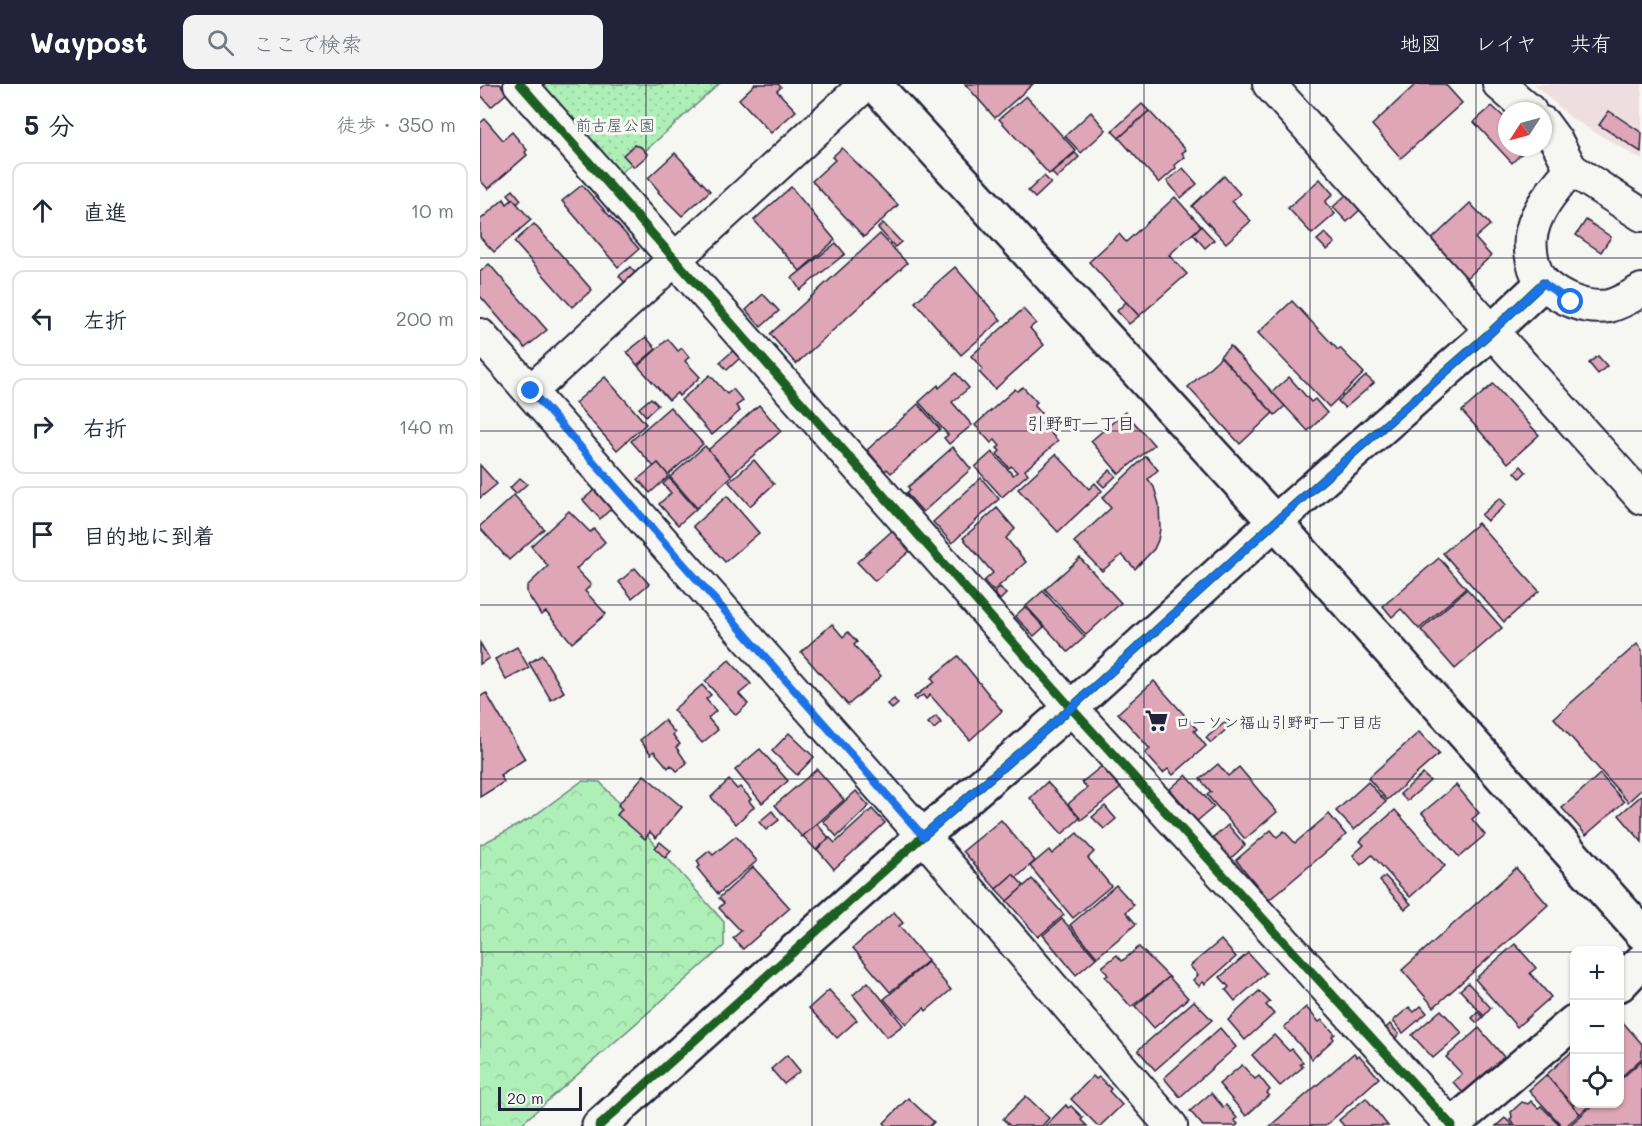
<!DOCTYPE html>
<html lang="ja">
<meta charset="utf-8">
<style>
:root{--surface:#fff;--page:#f2f2f3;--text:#1f2937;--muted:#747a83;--line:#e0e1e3;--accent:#22223b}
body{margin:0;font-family:Mali,"Klee One",sans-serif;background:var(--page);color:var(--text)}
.controls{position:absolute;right:18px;bottom:18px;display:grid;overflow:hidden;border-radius:12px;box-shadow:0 2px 4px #0004}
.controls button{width:54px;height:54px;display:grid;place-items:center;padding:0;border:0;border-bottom:2px solid var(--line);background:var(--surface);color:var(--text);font:30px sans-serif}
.compass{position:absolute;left:1018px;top:18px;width:54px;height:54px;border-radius:50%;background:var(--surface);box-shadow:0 2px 4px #0004;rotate:234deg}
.scale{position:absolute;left:18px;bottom:15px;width:84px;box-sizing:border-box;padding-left:6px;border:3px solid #22223b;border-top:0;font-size:16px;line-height:21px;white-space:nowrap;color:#22223b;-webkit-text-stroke:4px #f6f6f2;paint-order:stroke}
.stop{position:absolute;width:18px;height:18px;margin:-14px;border:4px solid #1a73e8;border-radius:50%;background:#fff}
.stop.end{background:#1a73e8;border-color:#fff;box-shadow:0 2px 6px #0008}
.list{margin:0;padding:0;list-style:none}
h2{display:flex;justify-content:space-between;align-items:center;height:78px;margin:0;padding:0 24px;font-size:26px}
h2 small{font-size:20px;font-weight:400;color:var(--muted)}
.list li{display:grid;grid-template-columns:39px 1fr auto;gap:18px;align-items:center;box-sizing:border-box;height:96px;margin:0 12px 12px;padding:0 12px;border:2px solid var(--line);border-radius:12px}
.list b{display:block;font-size:22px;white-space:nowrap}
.list em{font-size:20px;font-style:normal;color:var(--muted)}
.icon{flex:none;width:33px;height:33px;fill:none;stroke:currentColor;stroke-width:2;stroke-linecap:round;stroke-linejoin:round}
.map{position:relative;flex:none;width:1162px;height:1042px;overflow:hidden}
header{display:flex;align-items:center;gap:36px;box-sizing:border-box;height:84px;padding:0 30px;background:var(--accent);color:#fff}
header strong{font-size:28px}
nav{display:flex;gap:33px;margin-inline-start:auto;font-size:21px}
.search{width:420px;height:54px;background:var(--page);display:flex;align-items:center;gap:15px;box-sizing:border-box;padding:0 21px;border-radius:12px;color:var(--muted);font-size:22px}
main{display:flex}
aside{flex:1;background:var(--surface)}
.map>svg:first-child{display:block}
</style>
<header>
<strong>Waypost</strong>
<div class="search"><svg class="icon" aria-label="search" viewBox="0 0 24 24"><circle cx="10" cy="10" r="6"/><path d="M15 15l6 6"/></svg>ここで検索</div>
<nav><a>地図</a><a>レイヤ</a><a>共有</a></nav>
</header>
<main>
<aside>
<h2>5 分<small>徒歩 · 350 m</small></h2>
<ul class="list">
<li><svg class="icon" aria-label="ahead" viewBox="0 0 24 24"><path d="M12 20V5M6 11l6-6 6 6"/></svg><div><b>直進</b></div><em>10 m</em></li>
<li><svg class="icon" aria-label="left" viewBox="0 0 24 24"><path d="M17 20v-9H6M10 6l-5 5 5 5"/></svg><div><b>左折</b></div><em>200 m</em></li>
<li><svg class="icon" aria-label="right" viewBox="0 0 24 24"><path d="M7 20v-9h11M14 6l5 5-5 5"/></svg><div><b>右折</b></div><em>140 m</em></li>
<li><svg class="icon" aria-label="arrive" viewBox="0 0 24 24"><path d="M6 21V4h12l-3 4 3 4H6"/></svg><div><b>目的地に到着</b></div></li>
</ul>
</aside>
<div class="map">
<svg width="1162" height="1042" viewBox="0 0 1162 1042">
<defs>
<pattern id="forest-crowns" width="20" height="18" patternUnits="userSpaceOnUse" patternTransform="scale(1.5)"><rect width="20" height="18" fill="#aeefb8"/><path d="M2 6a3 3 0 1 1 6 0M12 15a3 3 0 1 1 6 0" fill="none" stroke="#95cd9f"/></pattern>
<pattern id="park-dots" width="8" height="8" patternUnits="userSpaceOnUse" patternTransform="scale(1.5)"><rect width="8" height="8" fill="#aeefb8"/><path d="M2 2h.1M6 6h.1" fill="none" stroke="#95cd9f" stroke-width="1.8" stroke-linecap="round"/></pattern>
</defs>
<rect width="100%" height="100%" fill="#f6f6f2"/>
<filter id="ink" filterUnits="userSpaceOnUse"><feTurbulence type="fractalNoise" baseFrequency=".0167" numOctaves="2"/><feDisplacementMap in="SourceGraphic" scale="12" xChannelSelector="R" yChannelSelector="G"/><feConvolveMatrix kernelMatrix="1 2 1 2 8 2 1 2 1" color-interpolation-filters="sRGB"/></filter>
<g filter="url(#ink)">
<path fill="#efdee0" d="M1054 0H1162V76L1091 34Z"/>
<path fill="url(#forest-crowns)" stroke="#68887a" stroke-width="1.5" d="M102 697 120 698 244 838V862L39 1042H0V761L51 734Z"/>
<path fill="url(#park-dots)" stroke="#68887a" stroke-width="1.5" d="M46 0H239L132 97Z"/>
<g fill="#dea6b6" stroke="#22223b" stroke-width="1.5">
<path d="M6 0H20L27 9 11 23 0 10V5Z"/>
<path d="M275 0H298L301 3 297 7 316 27 291 49 259 15Z"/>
<path d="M485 0H553L515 34Z"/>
<path d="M936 0H965L982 19 921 74 892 41Z"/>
<path d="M546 12 596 67 569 90 519 35Z"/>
<path d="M662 20 669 27 639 54 632 47Z"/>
<path d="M1012 22 1027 36V63H1048L1032 79 994 38Z"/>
<path d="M669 27 706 66 702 69 705 73 695 81 696 84 679 99 639 54Z"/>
<path d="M1129 27 1162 49 1161 68 1119 41Z"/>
<path d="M611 28 626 46 601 69 585 52Z"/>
<path d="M5 35 23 56 32 48 47 66 45 68 47 71 8 105 0 96V39Z"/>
<path d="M154 61 161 63 168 71 154 83 143 71Z"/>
<path d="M362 64 418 121 384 153 332 97 355 76 352 73Z"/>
<path d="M195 69 230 107 202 132 178 108 179 107 168 94Z"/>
<path d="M595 69 599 73 577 94 572 89Z"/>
<path d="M703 84 717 100 701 114 687 97Z"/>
<path d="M564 92 571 99 555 114 548 107Z"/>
<path d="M744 92 760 110 752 117 771 137 746 159 712 122Z"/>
<path d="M840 95 853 110 845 118 855 130 832 150 808 124Z"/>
<path d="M102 101 159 165 138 183 82 117Z"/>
<path d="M311 103 355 156 320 187 274 136Z"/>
<path d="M33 106 41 116 37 120 28 110Z"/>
<path d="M868 109 882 124 867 138 853 123Z"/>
<path d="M695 113 721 142 689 171 707 190 659 232 609 178 639 150 646 158Z"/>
<path d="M24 115 27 120 33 115 51 136 14 168 0 153V136Z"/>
<path d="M990 119 1010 141 995 154 1011 172 986 195 951 156Z"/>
<path d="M1106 136 1131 153 1121 168 1096 151Z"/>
<path d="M403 139 421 158 415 163 398 144Z"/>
<path d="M54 140 112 206 92 223 34 158Z"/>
<path d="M721 142 734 156 725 164 713 150Z"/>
<path d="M845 149 855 159 847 166 837 156Z"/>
<path d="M400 150 427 179 316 280 290 250Z"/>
<path d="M356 159 365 170 320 206 312 194Z"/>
<path d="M9 180 67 246 45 264 0 212V188Z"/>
<path d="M150 183 156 190 145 199 139 192Z"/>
<path d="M475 183 521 236 481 271 435 218Z"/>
<path d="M283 210 299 227 281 243 266 226Z"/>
<path d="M812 217 858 266 860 264 884 289 849 323 778 249Z"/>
<path d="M646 218 659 232 649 240 637 227Z"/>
<path d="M543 225 556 239 550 244 564 261 515 305 499 288 503 285 491 272Z"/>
<path d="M166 253 176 265 157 281 147 268Z"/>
<path d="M188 255 198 267 202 264 209 273 205 277 220 293 199 312 197 309 189 316 158 282Z"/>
<path d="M750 262 805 322 795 331 740 272Z"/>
<path d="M255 265 261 273 247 286 240 278Z"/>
<path d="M1118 272 1127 282 1118 290 1109 279Z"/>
<path d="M741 273 793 329 760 360 708 303Z"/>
<path d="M476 289 489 304 472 318 492 341 469 360 464 354 468 351 439 318 458 301 459 304Z"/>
<path d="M230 291 247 310 253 305 263 317 256 322 260 327 232 351 201 316Z"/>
<path d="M886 292 894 299 865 324 858 317Z"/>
<path d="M125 293 166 340 137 366 95 319Z"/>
<path d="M809 293 831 318 835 315 847 329 828 347 792 308Z"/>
<path d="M1013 300 1059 351 1028 379 982 327Z"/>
<path d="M543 303 557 318 554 321 561 329 556 333 578 357 545 386 548 390 522 413 495 383 512 368 533 391 537 388 531 382 529 384 517 370 520 367 517 364 520 362 515 356 511 359 495 341 535 305 537 307Z"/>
<path d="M171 314 178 321 166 332 159 324Z"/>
<path d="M438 320 460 345 411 389 407 385 405 387 387 366Z"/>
<path d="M279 321 301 347 251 391 228 366Z"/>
<path d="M190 323 223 360 188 391 178 379 174 383 151 357Z"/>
<path d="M645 328 674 361 639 390 611 357Z"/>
<path d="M225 362 252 392 217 424 190 393Z"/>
<path d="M473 363 491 385 443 428 426 409 430 406 428 403Z"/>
<path d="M576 370 609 405 615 399 622 407 578 448 538 405Z"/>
<path d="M666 372 678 386 668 395 674 403 679 420 680 445 678 456 674 465 655 485 642 471 622 487 594 458 631 424 622 414Z"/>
<path d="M274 376 294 400 270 422 249 398Z"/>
<path d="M178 379 189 392 170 409 158 395Z"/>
<path d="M0 381 17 400 0 414Z"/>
<path d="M1041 382 1046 388 1040 394 1035 388Z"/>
<path d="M630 386 636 392 624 403 618 397Z"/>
<path d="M40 394 47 400 36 410 30 404Z"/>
<path d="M189 394 216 425 198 441 179 420 191 409 183 400Z"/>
<path d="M501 394 519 415 472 459 453 438Z"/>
<path d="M114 406 131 425 120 435 103 416Z"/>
<path d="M34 411 64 445 29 476 0 444V442Z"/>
<path d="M247 412 279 449 245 478 213 442Z"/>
<path d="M1020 414 1026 421 1007 437 1001 431Z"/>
<path d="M517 424 535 445 526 454 546 478 513 507 504 497 513 489 483 454Z"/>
<path d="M89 427 110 448 114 445 125 458 96 485 111 501 105 507 126 530 92 559 66 528 61 531 47 509V502L68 482 51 462Z"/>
<path d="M998 439 1059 507 1024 538 963 469Z"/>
<path d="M413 446 431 466 395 497 377 478Z"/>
<path d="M600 474 641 519 606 551 565 505Z"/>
<path d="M959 474 986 504 939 545 921 525 912 533 903 522Z"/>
<path d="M155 484 169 500 152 514 139 498Z"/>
<path d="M520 503 526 510 520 516 514 509Z"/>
<path d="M987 505 1022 544 975 585 941 546Z"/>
<path d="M563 507 605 553 588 568 546 522Z"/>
<path d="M545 523 564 543 554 552 535 532Z"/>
<path d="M352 540 363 553 368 548 377 558 374 561 401 592 368 621 321 568Z"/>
<path d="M0 559 9 574 0 580Z"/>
<path d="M1157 560 1162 566V705L1148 718 1074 634Z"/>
<path d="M37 563 49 584 26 596 15 575Z"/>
<path d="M62 571 84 608 71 616 49 579Z"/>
<path d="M478 572 522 627 490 656 450 611 446 615 443 611 436 616 434 613 454 598 451 594Z"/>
<path d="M249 576 271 600 259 610 268 620 256 631 225 597Z"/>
<path d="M674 597 717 645 714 647 726 662 693 691 688 685 683 689 665 669 670 665 638 629Z"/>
<path d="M222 601 231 611 226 615 236 627 228 634 238 646 222 659 193 626Z"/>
<path d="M6 609 45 675 20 691 24 698 0 713V613Z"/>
<path d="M414 615 418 620 412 625 407 620Z"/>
<path d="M456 632 461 639 454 645 448 639Z"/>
<path d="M184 636 195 649 193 651 200 660 196 663 207 679 197 687 191 681 188 684 174 667 171 670 160 656Z"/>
<path d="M745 638 749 643 731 659 726 654Z"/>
<path d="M939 648 959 670 907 716 888 694Z"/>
<path d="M309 649 334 673 317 691 292 667Z"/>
<path d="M280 665 308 697 282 719 255 686Z"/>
<path d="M738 680 748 692 759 683 797 728 765 755 727 711 731 708 720 695Z"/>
<path d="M622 682 641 704 601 736 588 720 607 704 602 698Z"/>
<path d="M337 685 364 716 322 753 295 721Z"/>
<path d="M943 690 950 697 927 717 920 710Z"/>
<path d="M1120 690 1144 718 1106 751 1082 724Z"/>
<path d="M164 691 202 723 176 754 170 748 165 755 137 731 142 725 138 721Z"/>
<path d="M706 691 734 723 717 737 690 705Z"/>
<path d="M249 696 257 705 260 703 271 715 269 717 274 723 256 740 231 713Z"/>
<path d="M567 698 600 734 582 750 550 714Z"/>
<path d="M888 698 906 718 874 746 856 727Z"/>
<path d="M976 701 999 729 992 735 1005 751 979 773 942 729Z"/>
<path d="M376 707 389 722 357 753 343 737Z"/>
<path d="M1162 711V758L1139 731Z"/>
<path d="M625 722 636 735 624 745 612 733Z"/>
<path d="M392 725 405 739 354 785 337 765 350 754 355 759Z"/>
<path d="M915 726 965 782 930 813 892 771 881 781 873 771 884 761 880 757Z"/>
<path d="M292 727 299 736 286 746 279 738Z"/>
<path d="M849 730 866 751 789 816 756 776 791 746 797 753 804 747 815 759Z"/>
<path d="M521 736 555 777 536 794 533 790 516 805 483 767Z"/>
<path d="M337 740 349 754 336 766 323 752Z"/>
<path d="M748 741 765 761 750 775 733 754Z"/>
<path d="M597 749 614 768 608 774 631 802 593 834 550 782 569 766 572 770Z"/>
<path d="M256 752 277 777 238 810 217 784 220 782 217 777 229 767 233 771Z"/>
<path d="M180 758 191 767 185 774 175 764Z"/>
<path d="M273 783 310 824 263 865 253 854 261 847 239 824 244 819 239 814Z"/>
<path d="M1036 784 1068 821 954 923 922 886Z"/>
<path d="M533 790 544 802 527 817 516 805Z"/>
<path d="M905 792 931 820 925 825 900 797Z"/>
<path d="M552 795 584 831 558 853 527 817Z"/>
<path d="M636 801 654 821 646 828 656 840 617 873 590 841Z"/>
<path d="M414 828 423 839 419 842 448 877 410 908 373 864Z"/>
<path d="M582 835 616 874 596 891 563 851Z"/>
<path d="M741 856 756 873 725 900 723 898 719 902 713 896 718 891 710 882Z"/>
<path d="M1035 860 1056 884 1050 889 1071 913 1037 943 995 895Z"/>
<path d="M659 863 689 893 651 923 625 893 628 891 622 883 637 871 642 877Z"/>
<path d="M768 869 786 889 755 917 746 906 749 903 740 893Z"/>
<path d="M448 878 471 906 446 927 444 924 426 940 404 915Z"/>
<path d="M689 893 708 914 674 944 655 922Z"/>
<path d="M388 898 423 941 407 953 373 911Z"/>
<path d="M988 899 1011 924 1004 932 980 906Z"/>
<path d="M349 906 377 936 357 954 329 924Z"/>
<path d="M779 907 790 918 786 921 794 930 765 956 748 936Z"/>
<path d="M714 917 732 936 675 986 658 966Z"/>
<path d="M941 922 947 929 923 949 913 937 929 923 934 928Z"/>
<path d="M826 923 839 938 842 936 855 950 852 952 854 955 832 975 804 943Z"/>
<path d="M961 926 982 949 953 974 932 951Z"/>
<path d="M998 928 1003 933 997 939 992 934Z"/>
<path d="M1140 935 1162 960V974L1140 994Z"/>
<path d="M910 940 919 950 913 957 903 947Z"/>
<path d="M740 944 756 963 700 1013 684 994Z"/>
<path d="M999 944 1024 973 983 1009 973 998 982 990 966 973Z"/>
<path d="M794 951 809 967 812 965 823 978 820 980 823 983 800 1002 772 971Z"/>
<path d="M1094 966V1020H1111L1100 1030 1066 991Z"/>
<path d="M874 969 877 973 879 971 899 994 845 1042H790Z"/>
<path d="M307 971 320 987 304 1000 291 985Z"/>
<path d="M1162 976V1042H1089L1114 1020H1140V996Z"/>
<path d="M762 981 775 995 779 992 790 1006 787 1009 789 1011 766 1032 739 1000Z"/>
<path d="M1066 991 1100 1030 1086 1042H1082L1049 1006Z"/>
<path d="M613 992 616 995 619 993 631 1005 629 1007 642 1021 620 1042H618L591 1015Z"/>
<path d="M731 1009 743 1023 746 1021 757 1034 754 1036 758 1040 756 1042H723L710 1027Z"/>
<path d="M546 1012 569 1034 562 1042H530L523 1035Z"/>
<path d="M428 1014 454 1038 450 1042H407L404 1039Z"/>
<path d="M886 1014 908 1042H864L859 1036Z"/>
<path d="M1051 1017 1058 1024 1061 1022 1081 1042H1035L1030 1036 1032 1033 1031 1028 1042 1018 1048 1020Z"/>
<path d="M586 1021 588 1024 591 1022 603 1034 601 1036 607 1042H565Z"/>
<path d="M1025 1034 1033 1042H1016Z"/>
</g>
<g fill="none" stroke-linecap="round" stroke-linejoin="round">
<defs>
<g id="minor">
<path d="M40 0 591 624 972 1042"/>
<path d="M789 0 1162 414"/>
<path d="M1019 0 1050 27"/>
<path d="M1063 39 1077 58 1091 85 1162 131"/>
<path d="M1091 85C1076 103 1057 124 1052 147 1048 162 1053 190 1064 200 1081 215 1106 226 1129 222 1141 219 1152 212 1162 206"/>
<path d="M0 251 443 752 691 1042"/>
<path d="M51 307 386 0"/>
</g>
<g id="tertiary">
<path d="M394 0 795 438 1162 849"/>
<path d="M1140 900 1162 877"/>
<path d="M119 1042 443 752 591 624 795 438 1012 247 1063 199"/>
<path d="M971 1042 1094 938"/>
</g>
</defs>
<use href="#minor" stroke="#22223b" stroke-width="36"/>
<use href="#tertiary" stroke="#22223b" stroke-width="38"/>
<use href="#minor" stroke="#f6f6f2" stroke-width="32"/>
<use href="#tertiary" stroke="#f6f6f2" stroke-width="33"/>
<defs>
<g id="cycleway">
<path d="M40 0 591 624 972 1042"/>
<path d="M119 1042 443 752 591 624 795 438 1012 247 1063 199"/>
</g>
</defs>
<use href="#cycleway" stroke="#f6f6f2" stroke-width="13"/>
<use href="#cycleway" stroke="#1b5e20" stroke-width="9"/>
</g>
</g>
<g fill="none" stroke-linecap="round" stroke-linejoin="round" filter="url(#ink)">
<path stroke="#1a73e8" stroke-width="8" d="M51 307 443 752 591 624 795 438 1012 247 1063 199 1091 218"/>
</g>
<path fill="none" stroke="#22223b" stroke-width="1.5" stroke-opacity="0.55" d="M166 0V1042M332 0V1042M498 0V1042M664 0V1042M830 0V1042M996 0V1042M0 174H1162M0 347H1162M0 521H1162M0 695H1162M0 868H1094M1140 868H1162"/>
<defs>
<symbol id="supermarket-bare" viewBox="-9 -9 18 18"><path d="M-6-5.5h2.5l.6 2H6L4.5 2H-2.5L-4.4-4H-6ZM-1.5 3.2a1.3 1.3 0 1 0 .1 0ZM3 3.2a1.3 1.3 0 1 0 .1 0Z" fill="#22223b" stroke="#f6f6f2" stroke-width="2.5" paint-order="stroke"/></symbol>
</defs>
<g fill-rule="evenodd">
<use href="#supermarket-bare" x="660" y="620" width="33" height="33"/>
</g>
<g text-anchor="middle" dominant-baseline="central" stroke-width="6" stroke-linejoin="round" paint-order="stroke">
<g font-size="16" fill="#45555a" stroke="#f6f6f2">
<text x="135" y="40">前古屋公園</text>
</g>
<g font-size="16" fill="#22223b" stroke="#f6f6f2" text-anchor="start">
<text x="695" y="637">ローソン福山引野町一丁目店</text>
</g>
<g font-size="18" fill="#22223b" stroke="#f6f6f2">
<text x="601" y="339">引野町一丁目</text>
</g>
</g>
</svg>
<div class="controls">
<button>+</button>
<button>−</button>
<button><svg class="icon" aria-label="locate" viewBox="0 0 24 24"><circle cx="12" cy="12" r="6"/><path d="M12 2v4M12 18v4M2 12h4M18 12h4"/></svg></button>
</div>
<svg class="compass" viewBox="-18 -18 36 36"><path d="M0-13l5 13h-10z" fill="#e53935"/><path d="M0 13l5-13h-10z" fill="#747a83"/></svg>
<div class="scale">20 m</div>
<div class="stop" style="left:1091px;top:218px"></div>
<div class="stop end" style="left:51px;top:307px"></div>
</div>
</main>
